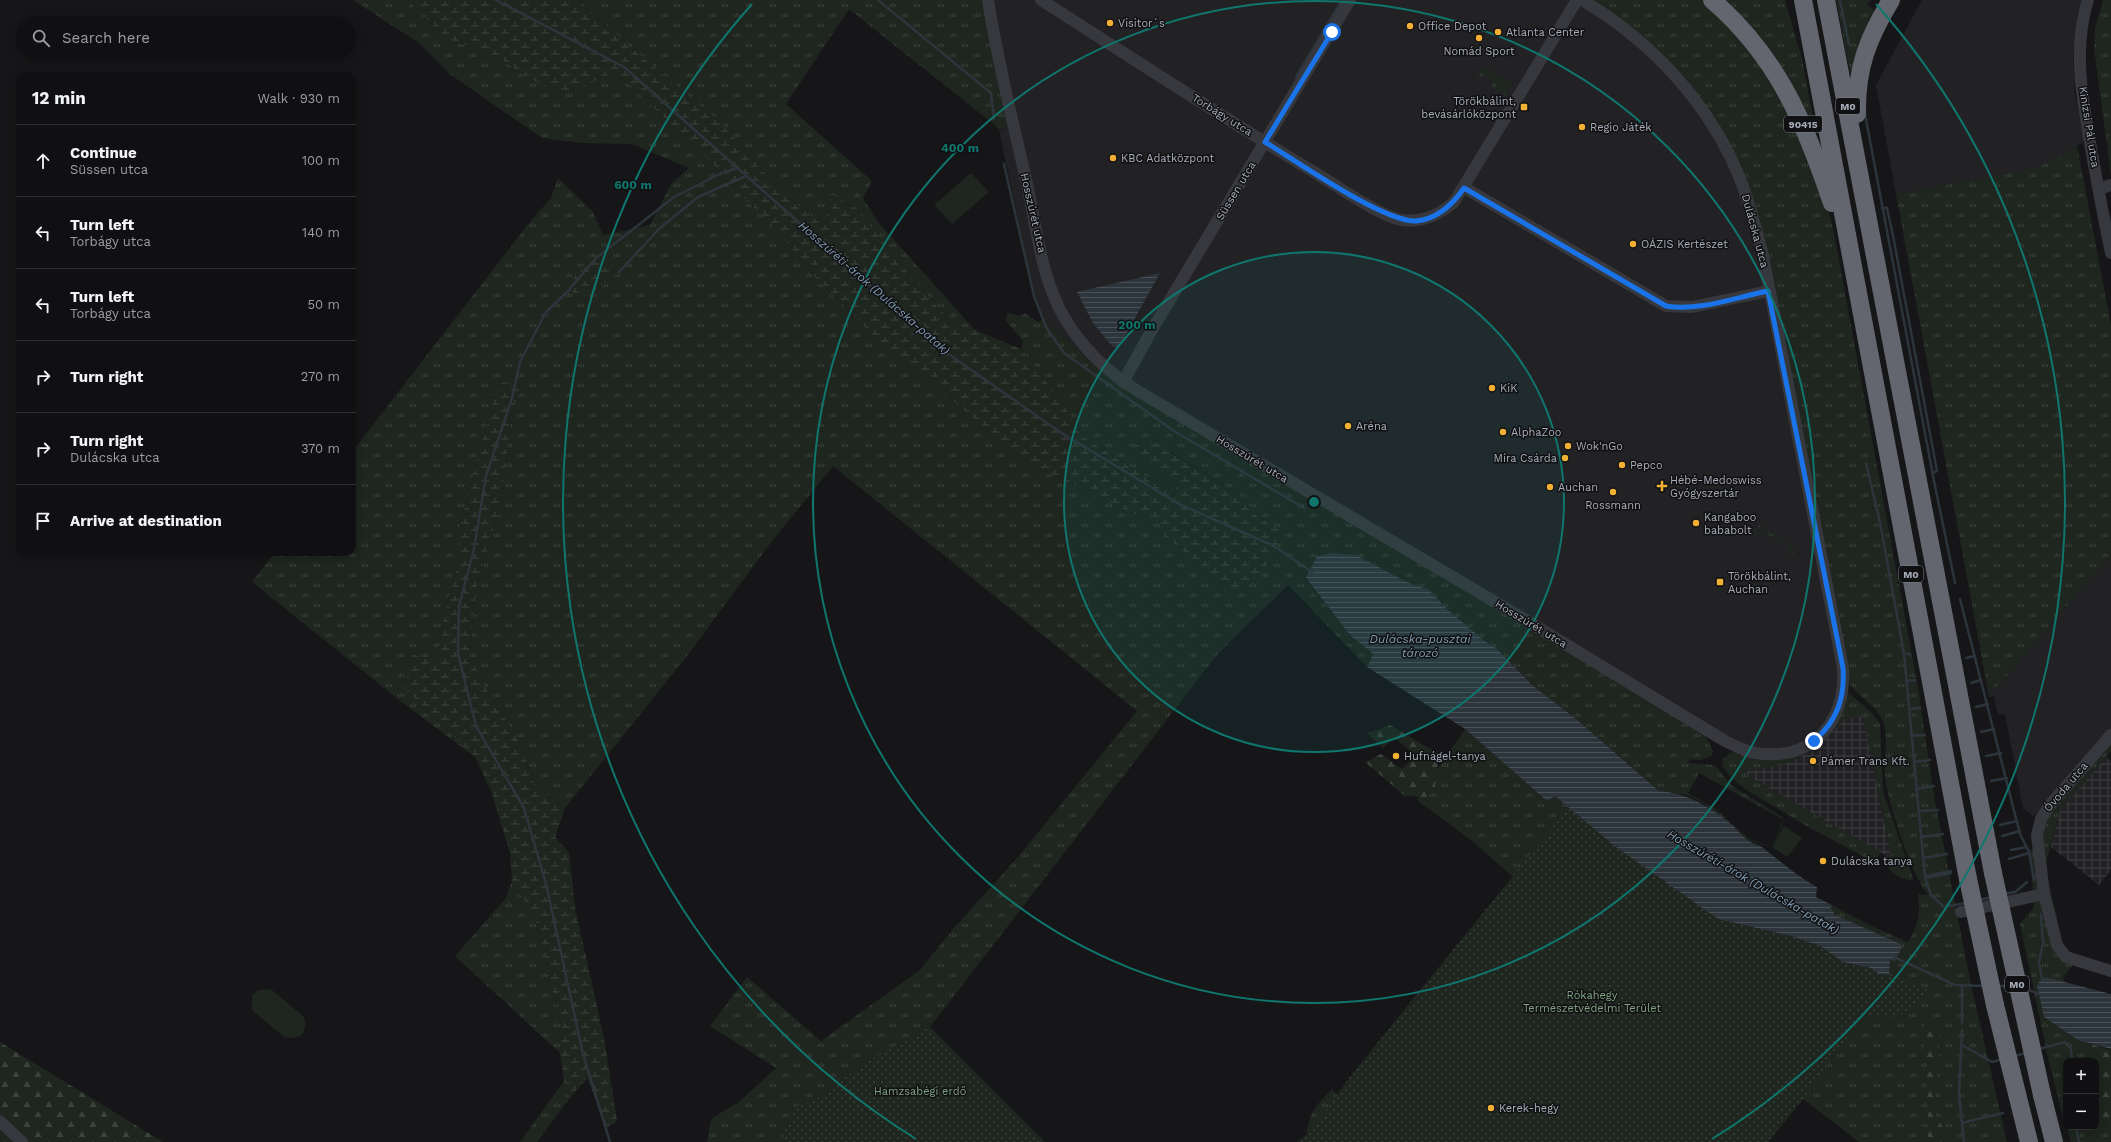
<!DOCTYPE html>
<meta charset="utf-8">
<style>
:root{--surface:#101012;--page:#19191b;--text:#f1f3f6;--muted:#9c9d9f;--line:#303032}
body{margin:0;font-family:"Work Sans",sans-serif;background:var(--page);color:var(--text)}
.controls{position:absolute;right:12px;bottom:12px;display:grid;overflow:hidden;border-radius:8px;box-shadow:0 2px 10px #0003}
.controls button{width:36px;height:36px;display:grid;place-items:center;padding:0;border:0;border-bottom:1px solid var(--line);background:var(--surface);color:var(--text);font:20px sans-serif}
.stop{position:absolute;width:12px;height:12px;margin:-9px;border:3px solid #1a73e8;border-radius:50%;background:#fff}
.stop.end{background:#1a73e8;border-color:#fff;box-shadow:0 1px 4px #0008}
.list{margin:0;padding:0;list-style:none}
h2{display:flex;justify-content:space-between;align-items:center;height:52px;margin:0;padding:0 16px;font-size:17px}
h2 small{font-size:13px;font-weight:400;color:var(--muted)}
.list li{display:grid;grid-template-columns:26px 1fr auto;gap:12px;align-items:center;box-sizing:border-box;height:72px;padding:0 16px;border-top:1px solid var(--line)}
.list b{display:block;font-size:15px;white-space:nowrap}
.list p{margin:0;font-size:13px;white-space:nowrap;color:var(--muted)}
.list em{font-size:13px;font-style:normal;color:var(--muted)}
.icon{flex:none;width:22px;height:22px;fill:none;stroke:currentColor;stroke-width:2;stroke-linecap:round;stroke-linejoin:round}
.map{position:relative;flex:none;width:2111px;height:1142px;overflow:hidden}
.search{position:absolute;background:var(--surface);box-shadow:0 2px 10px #0003;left:16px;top:16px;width:340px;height:44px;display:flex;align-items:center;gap:10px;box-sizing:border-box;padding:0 14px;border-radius:22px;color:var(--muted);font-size:15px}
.panel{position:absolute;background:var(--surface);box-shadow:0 2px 10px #0003;left:16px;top:72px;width:340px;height:484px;border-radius:12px}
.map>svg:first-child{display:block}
</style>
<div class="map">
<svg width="2111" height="1142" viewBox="0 0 2111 1142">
<defs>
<pattern id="industrial-grid" width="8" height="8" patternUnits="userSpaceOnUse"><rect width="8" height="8" fill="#222225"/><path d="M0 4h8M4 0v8" fill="none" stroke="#3f3f43"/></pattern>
<pattern id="grass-tufts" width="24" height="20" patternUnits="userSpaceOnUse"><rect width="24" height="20" fill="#1e261f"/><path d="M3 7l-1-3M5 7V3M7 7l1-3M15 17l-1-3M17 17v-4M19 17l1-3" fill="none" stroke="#3c433d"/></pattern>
<pattern id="forest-firs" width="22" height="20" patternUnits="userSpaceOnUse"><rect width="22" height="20" fill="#1e261f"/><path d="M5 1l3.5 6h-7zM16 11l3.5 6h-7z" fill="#3c433d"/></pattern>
<pattern id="wetland-marsh" width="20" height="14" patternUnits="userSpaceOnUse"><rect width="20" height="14" fill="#1e261f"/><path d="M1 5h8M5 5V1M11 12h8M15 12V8" fill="none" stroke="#3c433d"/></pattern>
<pattern id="park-dots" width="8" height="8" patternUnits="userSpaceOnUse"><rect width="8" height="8" fill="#1e261f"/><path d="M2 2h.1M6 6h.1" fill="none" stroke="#3c433d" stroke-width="1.8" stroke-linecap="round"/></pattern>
<pattern id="water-rules" width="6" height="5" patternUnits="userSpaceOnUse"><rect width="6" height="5" fill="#2c353c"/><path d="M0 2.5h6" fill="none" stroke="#485056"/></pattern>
</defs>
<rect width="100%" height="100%" fill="#161618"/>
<g fill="#222225">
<path d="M983 0H1591L1647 41 1738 166 1848 688 1844 709 1833 730 1764 759 1098 368 1044 319 1033 288 999 130 1004 129Z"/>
<path d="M1922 0H2082L2073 56 2075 93 2084 142 2037 168 1896 194 1876 85Z"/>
<path d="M2111 555V730L2041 813 2033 816 2023 808 2005 714 1998 715 1994 696 1989 697 1988 691 1998 686Z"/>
</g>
<g fill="url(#industrial-grid)">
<path d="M1863 715 1880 802 1892 859 1746 775 1747 771 1783 765 1814 750 1844 719Z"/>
<path d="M2106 757 2111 761V870L2099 885 2051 847 2060 811Z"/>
</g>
<g fill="url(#grass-tufts)" fill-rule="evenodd">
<path d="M353 0H408L446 38 500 58 527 77 576 91 607 75 625 80 717 168 739 193 776 229 814 276 888 350 933 384 1028 464 1141 517 1162 524 1158 533 1179 547 1281 531 1250 511 1240 495 1172 453 1132 454 1178 483 1174 494 1085 438 1060 399 1021 349 1023 341 1006 321 1007 313 1020 316 1025 313 1038 322 1044 319 1098 368 1705 735 1713 751 1712 756 1701 760 1690 759 1688 763 1715 765 1731 785 1782 817 1784 821 1783 824 1771 847 1747 840 1731 824 1704 803 1687 795 1659 791 1575 718 1532 685 1497 649 1486 642 1447 609 1429 590 1405 581 1356 555 1306 579 1350 635 1373 654 1367 667 1288 585 1216 656 930 1027 862 1065 820 1097 799 1105 785 1127 784 1142H707L711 1119 740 1101 776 1068 710 1026 747 977 821 1041 920 970 953 929 1018 857 1137 711 833 466 769 545 687 656 565 808 535 785 517 737 485 687 469 655 476 590 501 502 512 411 521 388 502 381 494 397 457 538 458 564 447 602 437 663 411 654 404 688 475 757 399 700 252 582 275 552H352V452L529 223 551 198 558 178 593 212 603 235 650 225 671 184 689 168 632 144 582 143 542 138 451 75 419 43ZM595 259 619 272 597 290 577 274 578 269ZM1699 773 1784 820 1771 847 1747 838 1717 810 1688 793Z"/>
<path d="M579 0H983L1009 125 999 130 996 126 849 9 786 104 872 181 863 198 878 222 975 330 955 327 897 260 858 209 831 194 825 225 809 215 771 180 721 123 628 45Z"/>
<path d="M1591 0H1703L1737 32 1773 78 1816 167 1833 228 1918 688 1934 796 1970 980 2007 1142H1859L1803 1099 1768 1142 1512 876 1472 841 1417 800 1465 729 1547 801 1555 795 1718 919 1843 962 1868 967 1880 974 1889 975C1888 959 1892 957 1903 945L1834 915 1828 903 1869 925 1908 942C1919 926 1920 913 1918 894L1928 895C1911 873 1888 804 1885 775 1884 757 1889 738 1883 721 1878 707 1857 696 1848 682L1765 250 1710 116Z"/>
<path d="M1723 0H1785L1802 59 1816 134Z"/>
<path d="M1836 0H1870L1867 5 1873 9 1875 15 1852 73H1850Z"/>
<path d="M2103 0H2111V176L2094 48 2095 29Z"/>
<path d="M1485 68 1512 84 1505 95 1492 87 1491 83 1493 78 1485 73 1482 78 1478 75 1480 70Z"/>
<path d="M2077 146 2111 325V555L1998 686 1988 691 1896 194 2037 168Z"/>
<path d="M1759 525 1793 545 1794 554 1788 553 1790 548 1759 529 1755 534 1754 530Z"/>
<path d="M1848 692 1872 713 1880 724 1883 792 1913 878 1912 880C1898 879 1885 871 1885 855L1892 859 1863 716 1844 719 1814 750 1783 765 1748 771 1746 775 1881 853 1875 860 1868 859 1805 825 1745 789 1730 776 1723 767 1722 759 1732 752 1776 759 1838 721 1844 709Z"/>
<path d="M2111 730V751L2060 811 2045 866 2063 945 2068 952 2111 965V974L2073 965 2063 977 2087 1043V1061H2066V1121L2063 1119 2046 1048 2020 924 2034 907 2030 850 2033 849 2035 825Z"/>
<path d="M512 881 535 917 562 1029 560 1053 455 956 506 898Z"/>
<path d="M564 1081 570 1098 537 1142H520Z"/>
<path d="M1332 1089 1339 1097 1309 1135 1306 1133 1311 1115 1318 1104Z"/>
<path d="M2096 1116 2111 1132V1142H2071L2067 1127H2096Z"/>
</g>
<g fill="url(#forest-firs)">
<path d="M1390 725 1439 754 1435 788 1427 797 1405 796 1365 762 1381 754 1402 769 1409 762 1410 750 1394 738 1383 748 1367 733Z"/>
<path d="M1926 1018 1940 1028 1935 1114 1952 1142H1928L1927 1067 1922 1036Z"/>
<path d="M0 1042 163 1142H0Z"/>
<path d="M2087 1043 2111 1050V1132L2096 1116V1061H2087Z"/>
</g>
<g fill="url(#wetland-marsh)">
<path d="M408 0H579L628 45 721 123 771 180 809 215 825 225 831 194 858 209 897 260 955 327 975 330 1021 349 1060 399 1085 438 1174 494 1178 483 1132 454 1138 442 1151 441 1240 495 1250 511 1281 531C1280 560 1253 579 1233 597L1179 547 1158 533 1161 524 1141 517 1028 464 933 384 888 350 814 276 776 229 739 193 717 168 625 80 607 75 576 91 548 88 527 77 500 58 446 38Z"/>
<path d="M595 259 607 260 619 272 588 296 568 291 578 269Z"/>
<path d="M502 381 521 388 512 412 501 502 476 590 469 655 485 687 517 737 535 785 565 808 555 837 569 853 575 908 604 1038 617 1121 607 1128 587 1078 570 1098 564 1081 560 1053 562 1029 535 917 512 881 510 853 491 791 475 757 404 688 411 654 437 662 447 602 458 564 457 538 494 397Z"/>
</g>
<g fill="url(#park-dots)">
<path d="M1569 807 1616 847 1718 919 1791 936 1820 946 1843 962 1868 967 1880 974 1889 975 1928 990C1909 1018 1894 1018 1862 1017L1803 1099 1768 1142H1297L1310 1132 1353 1073Z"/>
<path d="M930 1027 1045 1142H784L785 1127 799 1105 820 1097 862 1065Z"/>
</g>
<g fill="#1e261f">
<path d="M971 173 989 192 952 224 934 205Z"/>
<path d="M1784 826 1802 838 1787 857 1772 847Z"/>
<path d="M266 989 272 990 303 1016C310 1031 300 1041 284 1037L252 1010V995L259 990Z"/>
</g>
<g fill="url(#water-rules)">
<path d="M1160 273 1119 347H1113L1093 323 1077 292Z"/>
<path d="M1332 553 1356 555 1405 581 1429 590 1447 609 1486 642 1497 649 1532 685 1575 718 1659 791C1687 793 1709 806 1731 824 1736 828 1740 834 1746 839 1750 843 1757 844 1762 847 1780 861 1797 876 1817 887L1816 897 1828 903 1835 915 1903 945 1895 961 1890 960 1889 975 1880 974 1868 967 1843 962 1820 946 1791 936 1718 919 1616 847 1555 796 1547 801 1465 729 1367 667 1373 654 1350 635 1306 578 1317 556Z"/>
<path d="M2042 978H2049L2111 994V1049L2078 1040 2044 1017 2037 985Z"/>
</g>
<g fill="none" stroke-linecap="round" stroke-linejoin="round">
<g stroke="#2c353c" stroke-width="2.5">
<path d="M496 0 624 67 940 348 1060 432 1179 504 1274 546 1312 572"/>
<path d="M878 0 991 93 994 119"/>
<path d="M1840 0 1849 44"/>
<path d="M1296 77 1342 0"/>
<path d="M1865 114 1934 481 1955 583"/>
<path d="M1004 164 1034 296 1046 327 1064 353 1174 431 1304 508"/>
<path d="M1882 208H1887L1894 241 1937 471 1932 473"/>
<path d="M619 272 660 228 698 197 746 176"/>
<path d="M1866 463 1880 522 1904 654"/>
<path d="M1960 599 2020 834 2029 852 2034 880"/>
<path d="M1910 654H1904L1925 877 1931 895 1944 907 1966 903"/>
<path d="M1966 658 1975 656"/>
<path d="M1906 681 1915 680"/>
<path d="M1971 683 1981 680"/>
<path d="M1976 707 1988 704"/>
<path d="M1910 709 1920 708"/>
<path d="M1981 732 1994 729"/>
<path d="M1912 736 1925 735"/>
<path d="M1986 756 2001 753"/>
<path d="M1914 762 1930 760"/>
<path d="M1991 781 2007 778"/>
<path d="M1916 789 1934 786"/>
<path d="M1918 811 1938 810"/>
<path d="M2000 825 2017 821"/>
<path d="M2002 836 2020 831"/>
<path d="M1921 837 1943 834"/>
<path d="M2011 850 2027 847"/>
<path d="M1923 858 1947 854"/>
<path d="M2009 859 2029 853"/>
<path d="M1925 876 1951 871"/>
<path d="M1925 878 1951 873"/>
<path d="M2004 894 2015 892 2027 882"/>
<path d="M1979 900 1992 897"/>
<path d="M2041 914 2043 943 2039 962 2042 978"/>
<path d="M1894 957 1955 985 1983 986"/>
<path d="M1998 986H2011"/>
<path d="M2026 989 2042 995"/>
<path d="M1962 1023V985"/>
<path d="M1962 1030 1959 1094 1964 1142"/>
<path d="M1962 1045 1992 1062 2002 1059"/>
<path d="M2039 1049 2065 1042 2071 1049 2072 1061"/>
<path d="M2014 1056 2027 1053"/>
<path d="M1962 1123 2003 1113"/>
<path d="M2076 1127 2079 1142"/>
<path d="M610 1142 583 1054 546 884 524 808 476 726 458 654 459 606 474 549 486 476 512 398 520 362 546 312 568 291 595 259 674 197 720 174 737 168"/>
</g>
<g stroke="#37383d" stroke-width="12">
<path d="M988 0C998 64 1014 126 1028 189 1037 232 1042 279 1064 317 1082 348 1107 372 1138 391L1524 619 1725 741C1737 747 1751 754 1766 754 1818 757 1846 717 1843 668L1762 251C1756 229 1750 206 1742 184 1713 107 1652 41 1582 0"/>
<path d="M1041 0C1132 58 1222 117 1314 172 1334 184 1381 217 1402 220 1422 223 1439 215 1454 202L1577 0"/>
<path d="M2088 0C2072 50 2083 103 2092 154 2098 187 2104 220 2111 253"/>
<path d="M1465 188 1666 306 1692 307 1769 291"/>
<path d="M2099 189 2111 185"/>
<path d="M1123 382 1153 328 1350 0"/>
<path d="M2111 735 2050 805 2041 819 2037 835 2044 894 2057 945 2066 957 2111 971"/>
<path d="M1961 912 2044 894"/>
<path d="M0 1121 22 1142"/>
</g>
<g stroke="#63666e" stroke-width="18">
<path d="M1712 0C1778 57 1805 123 1832 203"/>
<path d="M1803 0 1968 879"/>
<path d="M1826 0 1993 873"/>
<path d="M1857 114C1856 68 1868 38 1891 0"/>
<path d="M1995 1005 2029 1142"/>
<path d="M2042 1095 2054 1142"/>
</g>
<g stroke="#63666e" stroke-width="18">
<path d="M1993 873 2042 1095"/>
<path d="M1968 879 1995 1005"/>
</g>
</g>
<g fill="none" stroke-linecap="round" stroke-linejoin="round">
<path stroke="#1a73e8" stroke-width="5" d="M1332 32 1265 142C1296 161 1383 222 1416 221 1438 219 1453 204 1464 188L1666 306C1697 312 1737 297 1768 291L1843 668C1845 698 1837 721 1814 741"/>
</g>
<circle cx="1314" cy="502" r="250" fill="#0f766e" fill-opacity=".12"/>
<g fill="none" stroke="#0f766e" stroke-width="2">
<circle cx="1314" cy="502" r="250"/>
<circle cx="1314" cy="502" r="501"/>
<path d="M916 1139A751 751 0 0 1 752 4M1876 4A751 751 0 0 1 1712 1139"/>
</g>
<g fill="#f2b134" stroke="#111113" stroke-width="1.5">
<circle cx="1110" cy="23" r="4"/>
<circle cx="1410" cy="26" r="4"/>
<circle cx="1498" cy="32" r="4"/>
<circle cx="1479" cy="38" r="4"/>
<rect x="1520" y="103" width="8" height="8" rx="2"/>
<circle cx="1582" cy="127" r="4"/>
<circle cx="1113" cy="158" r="4"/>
<circle cx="1633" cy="244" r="4"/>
<circle cx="1492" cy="388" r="4"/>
<circle cx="1348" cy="426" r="4"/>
<circle cx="1503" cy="432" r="4"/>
<circle cx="1568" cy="446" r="4"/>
<circle cx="1565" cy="458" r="4"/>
<circle cx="1622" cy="465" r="4"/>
<path d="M1660 480h4v4h4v4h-4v4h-4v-4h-4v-4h4z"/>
<circle cx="1550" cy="487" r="4"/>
<circle cx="1613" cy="492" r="4"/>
<circle cx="1696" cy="523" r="4"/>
<rect x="1716" y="578" width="8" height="8" rx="2"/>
<circle cx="1396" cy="756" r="4"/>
<circle cx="1813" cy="761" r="4"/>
<circle cx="1823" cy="861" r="4"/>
<circle cx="1491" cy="1108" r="4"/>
</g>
<g text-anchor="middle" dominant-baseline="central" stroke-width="3" stroke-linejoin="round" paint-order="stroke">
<g fill="#111113" stroke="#7b7e86" stroke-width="1">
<rect x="1836" y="98" width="24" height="16" rx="3"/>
<rect x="1784" y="116" width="38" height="16" rx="3"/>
<rect x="1899" y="566" width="24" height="16" rx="3"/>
<rect x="2005" y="976" width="24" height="16" rx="3"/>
</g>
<g font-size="10" font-weight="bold" fill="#a8adb8">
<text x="1848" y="106">M0</text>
<text x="1803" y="124">90415</text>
<text x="1911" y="574">M0</text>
<text x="2017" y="984">M0</text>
</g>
<g font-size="11" fill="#a8adb8" stroke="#111113" text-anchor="start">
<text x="1118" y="23">Visitor´s</text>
<text x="1418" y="26">Office Depot</text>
<text x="1506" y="32">Atlanta Center</text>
<text x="1479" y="51" text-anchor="middle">Nomád Sport</text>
<text x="1516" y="101" text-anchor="end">Törökbálint,<tspan x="1516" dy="13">bevásárlóközpont</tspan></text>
<text x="1590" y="127">Regio Játék</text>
<text x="1121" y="158">KBC Adatközpont</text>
<text x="1641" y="244">OÁZIS Kertészet</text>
<text x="1500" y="388">KiK</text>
<text x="1356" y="426">Aréna</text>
<text x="1511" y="432">AlphaZoo</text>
<text x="1576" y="446">Wok'nGo</text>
<text x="1557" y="458" text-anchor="end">Míra Csárda</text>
<text x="1630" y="465">Pepco</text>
<text x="1670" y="480">Hébé-Medoswiss<tspan x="1670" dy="13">Gyógyszertár</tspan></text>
<text x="1558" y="487">Auchan</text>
<text x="1613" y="505" text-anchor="middle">Rossmann</text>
<text x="1704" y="517">Kangaboo<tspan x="1704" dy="13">bababolt</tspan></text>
<text x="1728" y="576">Törökbálint,<tspan x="1728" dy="13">Auchan</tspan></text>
<text x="1404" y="756">Hufnágel-tanya</text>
<text x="1821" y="761">Pámer Trans Kft.</text>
<text x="1831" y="861">Dulácska tanya</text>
<text x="1499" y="1108">Kerek-hegy</text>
</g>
<g font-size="11" fill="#a8adb8" stroke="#111113">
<text transform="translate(1222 115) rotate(32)">Torbágy utca</text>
<text transform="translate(2089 127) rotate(81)">Kinizsi Pál utca</text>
<text transform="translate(1236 191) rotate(-59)">Süssen utca</text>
<text transform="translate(1033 213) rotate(77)">Hosszúrét utca</text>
<text transform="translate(1755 231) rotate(75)">Dulácska utca</text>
<text transform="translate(1252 459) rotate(31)">Hosszúrét utca</text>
<text transform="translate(1531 624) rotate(31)">Hosszúrét utca</text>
<text transform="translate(2066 787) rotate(-50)">Óvoda utca</text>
</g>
<g font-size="11" fill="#7fa381" stroke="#111113">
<text x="1592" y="995">Rókahegy<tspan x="1592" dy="13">Természetvédelmi Terület</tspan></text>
<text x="920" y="1091">Hamzsabégi erdő</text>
</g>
<g font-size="12" font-style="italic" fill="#7f9bb3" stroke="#111113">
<text transform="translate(874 288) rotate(41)">Hosszúréti-árok (Dulácska-patak)</text>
<text x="1420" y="639">Dulácska-pusztai<tspan x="1420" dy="14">tározó</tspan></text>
<text transform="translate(1753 882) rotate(30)">Hosszúréti-árok (Dulácska-patak)</text>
</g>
</g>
<circle cx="1314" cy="502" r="6" fill="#0f766e" stroke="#111113" stroke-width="2"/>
<g font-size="12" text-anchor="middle" font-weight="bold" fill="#0f766e" stroke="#111113" stroke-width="3" stroke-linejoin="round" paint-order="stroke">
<text x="960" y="152">400 m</text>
<text x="633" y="189">600 m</text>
<text x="1137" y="329">200 m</text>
</g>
</svg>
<div class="controls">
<button>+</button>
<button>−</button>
</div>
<div class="stop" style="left:1332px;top:32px"></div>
<div class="stop end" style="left:1814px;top:741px"></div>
<div class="search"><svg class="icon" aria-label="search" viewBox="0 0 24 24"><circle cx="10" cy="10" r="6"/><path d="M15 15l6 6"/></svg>Search here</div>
<section class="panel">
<h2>12 min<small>Walk · 930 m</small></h2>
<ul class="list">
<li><svg class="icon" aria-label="ahead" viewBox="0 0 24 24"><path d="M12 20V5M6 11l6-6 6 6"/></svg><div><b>Continue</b><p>Süssen utca</p></div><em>100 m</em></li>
<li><svg class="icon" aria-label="left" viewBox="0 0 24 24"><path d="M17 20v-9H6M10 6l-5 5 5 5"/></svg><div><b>Turn left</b><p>Torbágy utca</p></div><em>140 m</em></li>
<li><svg class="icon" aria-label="left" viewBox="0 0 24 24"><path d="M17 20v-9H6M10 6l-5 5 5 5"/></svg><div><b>Turn left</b><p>Torbágy utca</p></div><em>50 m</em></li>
<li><svg class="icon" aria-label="right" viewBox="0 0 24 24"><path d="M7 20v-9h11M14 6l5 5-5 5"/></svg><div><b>Turn right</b></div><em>270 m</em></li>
<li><svg class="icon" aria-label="right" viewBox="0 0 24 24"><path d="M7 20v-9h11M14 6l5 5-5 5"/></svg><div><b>Turn right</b><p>Dulácska utca</p></div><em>370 m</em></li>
<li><svg class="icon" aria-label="arrive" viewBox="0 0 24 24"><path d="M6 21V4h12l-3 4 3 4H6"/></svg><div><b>Arrive at destination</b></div></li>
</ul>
</section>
</div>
